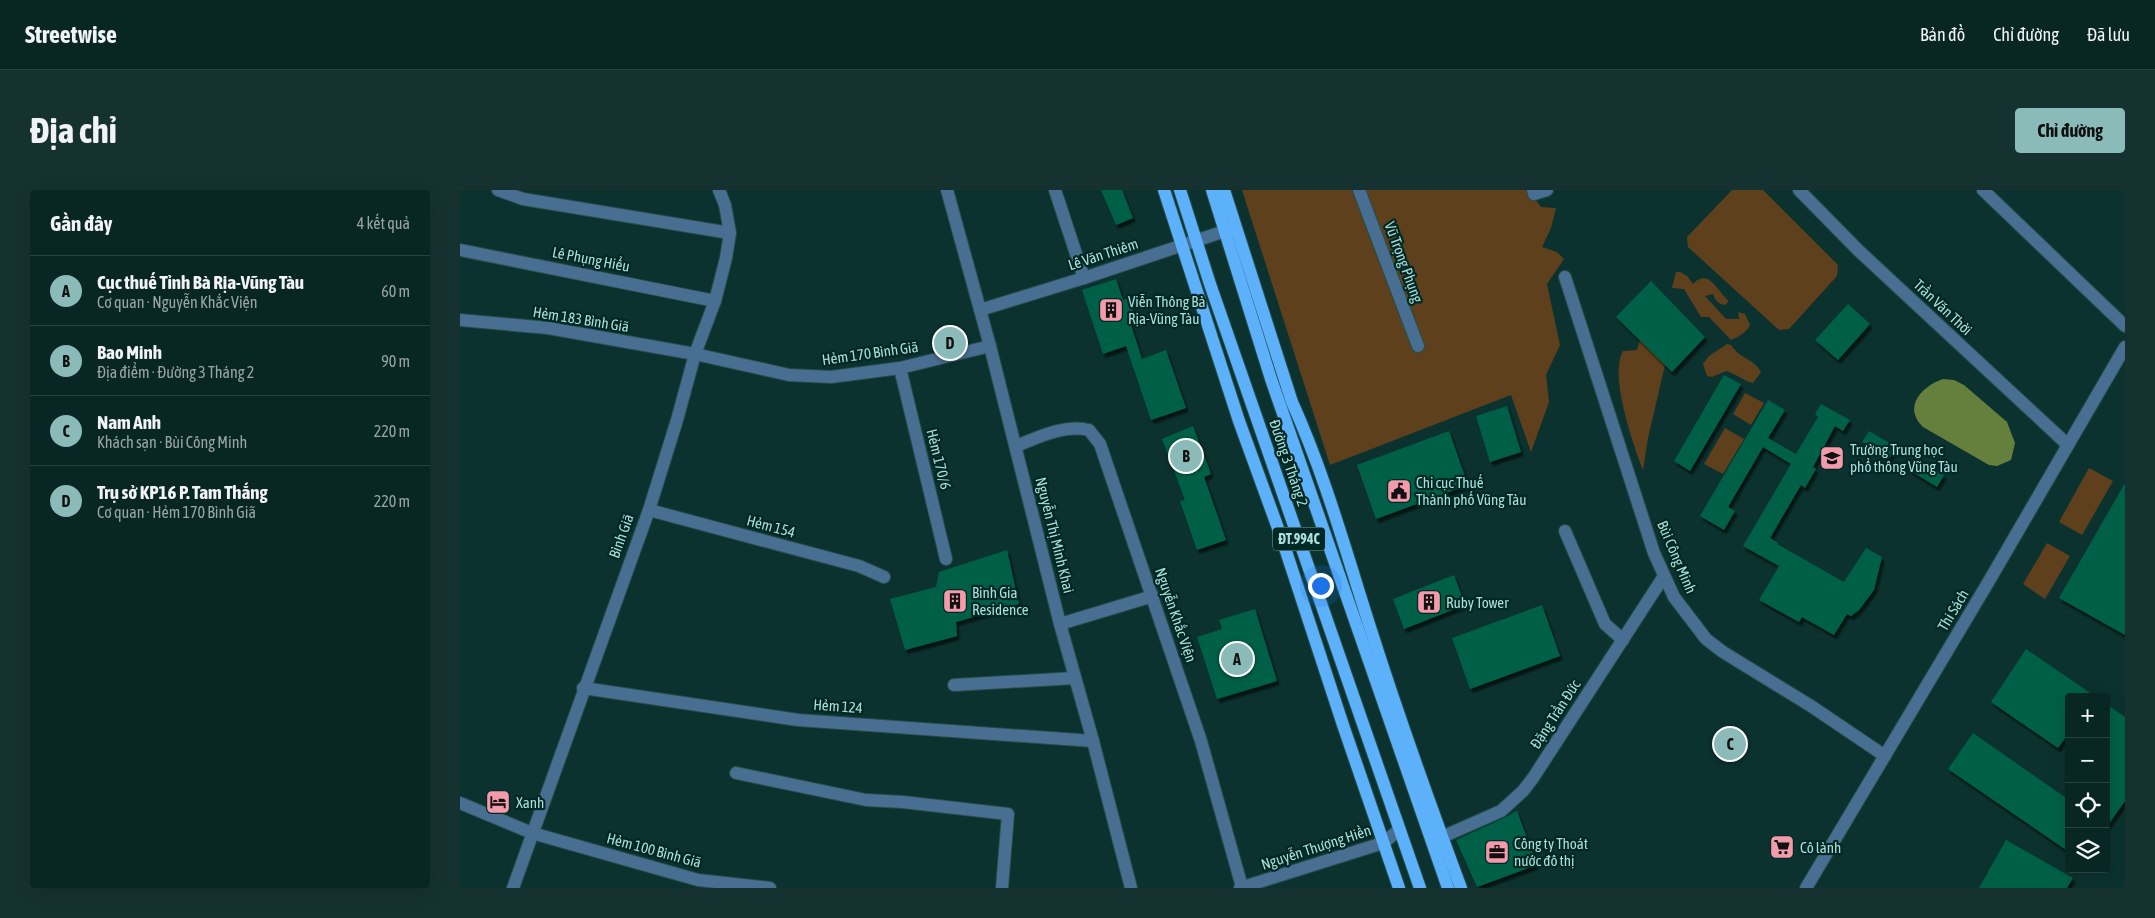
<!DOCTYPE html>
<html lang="vi">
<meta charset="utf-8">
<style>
:root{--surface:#082623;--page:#163230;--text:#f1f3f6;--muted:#98a5a6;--line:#294341;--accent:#8bbbb9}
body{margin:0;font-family:"Asap Condensed",sans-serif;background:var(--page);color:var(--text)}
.controls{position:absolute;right:15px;bottom:15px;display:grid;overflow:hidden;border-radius:5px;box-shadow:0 5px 20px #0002}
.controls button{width:45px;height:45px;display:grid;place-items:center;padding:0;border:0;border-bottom:1px solid var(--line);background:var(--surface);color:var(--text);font:25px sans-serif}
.you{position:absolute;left:860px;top:395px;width:18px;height:18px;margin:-12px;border:4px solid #fff;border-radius:50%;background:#1a73e8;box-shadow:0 0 0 8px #1a73e833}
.badge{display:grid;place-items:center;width:32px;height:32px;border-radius:50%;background:var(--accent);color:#111;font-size:16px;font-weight:700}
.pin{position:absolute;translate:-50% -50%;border:2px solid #fff;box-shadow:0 1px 5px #0006}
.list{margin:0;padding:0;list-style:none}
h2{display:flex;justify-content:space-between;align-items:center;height:65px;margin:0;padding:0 20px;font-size:21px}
h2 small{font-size:16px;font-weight:400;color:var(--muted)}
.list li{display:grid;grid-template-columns:32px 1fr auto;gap:15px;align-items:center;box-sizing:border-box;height:70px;padding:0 20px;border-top:1px solid var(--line)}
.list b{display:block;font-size:19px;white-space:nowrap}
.list p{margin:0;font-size:16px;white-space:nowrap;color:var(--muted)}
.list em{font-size:16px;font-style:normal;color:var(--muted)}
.icon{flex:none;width:28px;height:28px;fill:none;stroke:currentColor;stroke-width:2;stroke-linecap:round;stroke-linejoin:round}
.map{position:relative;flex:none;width:1665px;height:698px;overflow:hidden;border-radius:5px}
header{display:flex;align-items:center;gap:30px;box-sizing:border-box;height:70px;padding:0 25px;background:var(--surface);border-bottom:1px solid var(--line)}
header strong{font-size:24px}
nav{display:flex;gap:28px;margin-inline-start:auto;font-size:18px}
.intro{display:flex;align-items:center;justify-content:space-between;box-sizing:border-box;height:120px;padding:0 30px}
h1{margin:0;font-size:35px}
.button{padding:12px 22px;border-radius:5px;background:var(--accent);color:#111;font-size:18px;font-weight:700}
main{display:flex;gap:30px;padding:0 30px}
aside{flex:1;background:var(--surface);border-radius:5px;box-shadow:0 5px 20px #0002}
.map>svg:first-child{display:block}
</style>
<header>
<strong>Streetwise</strong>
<nav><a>Bản đồ</a><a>Chỉ đường</a><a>Đã lưu</a></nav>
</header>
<div class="intro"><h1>Địa chỉ</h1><a class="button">Chỉ đường</a></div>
<main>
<aside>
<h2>Gần đây<small>4 kết quả</small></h2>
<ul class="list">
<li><span class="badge">A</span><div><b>Cục thuế Tỉnh Bà Rịa-Vũng Tàu</b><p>Cơ quan · Nguyễn Khắc Viện</p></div><em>60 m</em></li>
<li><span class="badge">B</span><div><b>Bao Minh</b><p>Địa điểm · Đường 3 Tháng 2</p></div><em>90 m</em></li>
<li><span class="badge">C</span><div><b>Nam Anh</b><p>Khách sạn · Bùi Công Minh</p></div><em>220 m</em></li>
<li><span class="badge">D</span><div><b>Trụ sở KP16 P. Tam Thắng</b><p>Cơ quan · Hẻm 170 Bình Giã</p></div><em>220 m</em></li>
</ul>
</aside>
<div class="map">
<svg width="1665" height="698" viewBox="0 0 1665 698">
<defs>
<filter id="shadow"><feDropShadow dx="2.5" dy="4" stdDeviation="1" flood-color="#0009"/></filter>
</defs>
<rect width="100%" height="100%" fill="#0b322f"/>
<g fill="#5f401c">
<path d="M782 0H1074V8L1081 17 1096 18 1091 38 1082 57 1097 62 1104 69 1087 94 1100 155 1086 185 1089 212 1071 262 1051 205 870 275Z"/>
<path d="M1272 0H1303L1378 75 1377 86 1329 139 1319 140 1228 57 1227 47Z"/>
<path d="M1216 82H1220L1227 86 1233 94C1249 77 1258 103 1269 111L1265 115C1258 114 1255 110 1253 104L1245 106 1266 129H1279L1278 122 1285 124 1290 135C1287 142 1278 147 1271 150L1249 127H1241L1224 99 1212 98Z"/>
<path d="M1180 150 1205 175 1188 248 1183 280C1173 254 1149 185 1163 161L1177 160Z"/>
<path d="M1267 154 1271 155C1280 169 1293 168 1301 182L1293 193C1286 192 1276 184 1266 181L1252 187 1247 186 1243 174 1249 166Z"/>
<path d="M1285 203 1304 213 1291 235 1273 224Z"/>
<path d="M1265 238 1284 249 1263 284 1244 274Z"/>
<path d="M1629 278 1653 291 1622 345 1599 332Z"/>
<path d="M1587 353 1610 366 1585 409 1563 394Z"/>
</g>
<path fill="#65803d" d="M1483 189 1494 190 1504 195 1547 232 1555 253 1551 270 1537 276 1529 275 1463 237C1442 217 1462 196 1483 189Z"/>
<g fill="#056047" filter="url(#shadow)">
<path d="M641 0H662L673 28 656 35Z"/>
<path d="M656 89 663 110 669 108 676 130 670 132 682 169 706 160 726 218 691 230 666 156 643 164 622 100Z"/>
<path d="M1191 91 1245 147 1212 182 1156 127Z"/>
<path d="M1388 114 1410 134 1378 170 1355 150Z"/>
<path d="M1264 185 1281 194 1230 281 1214 271Z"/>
<path d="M1308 210 1325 220 1308 248 1336 264 1358 227 1355 224 1361 214 1390 230 1383 241 1375 236 1353 277 1356 279 1345 298 1341 295 1310 348 1318 353 1317 354 1384 392 1406 358 1422 367 1414 400 1399 420 1391 426 1387 424 1374 445 1342 427 1339 432 1299 410 1319 376 1283 356 1331 274 1303 257 1268 317 1275 321 1264 340 1240 326Z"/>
<path d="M1047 216 1061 262 1030 272 1016 226Z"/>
<path d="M733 236 751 284 744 287 766 350 737 360 720 311 725 310 702 249Z"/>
<path d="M989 241 1008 295 916 329 897 275Z"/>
<path d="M1409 241 1436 257 1429 269 1402 252Z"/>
<path d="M1456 269 1484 285 1477 297 1449 280Z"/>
<path d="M1665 293V445L1599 408Z"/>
<path d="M547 360 559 414 496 432 497 446 445 460 430 409 476 397 479 382Z"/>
<path d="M994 385 1005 415 944 439 933 409Z"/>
<path d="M1082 415 1100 466 1010 499 992 448Z"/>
<path d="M795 419 817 491 757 509 737 447 762 439 759 430Z"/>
<path d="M1566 459 1636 507H1609V543L1598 558 1531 512Z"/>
<path d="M1646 514 1665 527V611L1646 638Z"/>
<path d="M1513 543 1609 610V662L1488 579Z"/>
<path d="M1057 621 1077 675 1017 697 996 650 1044 628Z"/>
<path d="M1546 650 1613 688 1607 698H1519Z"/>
</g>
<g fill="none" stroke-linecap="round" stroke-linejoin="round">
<defs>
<g id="minor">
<path d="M38 0 63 9 270 43"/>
<path d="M487 0 530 156 600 434 633 551 671 698"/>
<path d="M595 0 624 88"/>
<path d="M899 0 958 156"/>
<path d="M1073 0 1074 4 1087 0"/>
<path d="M1339 0 1398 60 1608 255"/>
<path d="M1523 0 1665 136"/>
<path d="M0 60 255 111"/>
<path d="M1105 87 1194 363 1214 407 1246 449 1263 462 1351 516 1425 566"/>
<path d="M520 120 624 88 774 38"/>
<path d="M0 130 88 138 235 164 329 185 371 187 440 178 530 156"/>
<path d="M440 178 486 369"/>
<path d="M556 256C579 247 605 234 629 240L640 254 741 551 782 697"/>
<path d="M189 320 399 376 424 387"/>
<path d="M1105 341 1145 434 1163 450"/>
<path d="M600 434 693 406"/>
<path d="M494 495 615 488"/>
<path d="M123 498 338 530 633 551"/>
<path d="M276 583 406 610 443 612 548 624 542 698"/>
<path d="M0 613 72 643 238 690 310 698"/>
<path d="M982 647 1041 621 1063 601 1073 588 1204 386"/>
<path d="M53 698 189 320 217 230 235 164 255 111 266 68 270 43 265 15 259 0"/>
<path d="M780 698 923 653 939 640"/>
<path d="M1346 698 1529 391 1665 157"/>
</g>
<g id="major">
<path d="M704 0 779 231 823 352 883 535 939 698"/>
<path d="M720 0 750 94 960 698"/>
<path d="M752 0 811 189 988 698"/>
<path d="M764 0 832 212C865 285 886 362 910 437 938 525 969 612 1001 698"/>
</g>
</defs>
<use href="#minor" stroke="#254e4a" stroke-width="14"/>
<use href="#major" stroke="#254e4a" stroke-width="14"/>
<use href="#minor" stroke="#486f92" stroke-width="12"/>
<use href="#major" stroke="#5db1fb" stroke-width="12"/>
</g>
<defs>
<symbol id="building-square" viewBox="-11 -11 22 22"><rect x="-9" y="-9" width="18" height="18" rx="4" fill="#f39aab" stroke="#002825"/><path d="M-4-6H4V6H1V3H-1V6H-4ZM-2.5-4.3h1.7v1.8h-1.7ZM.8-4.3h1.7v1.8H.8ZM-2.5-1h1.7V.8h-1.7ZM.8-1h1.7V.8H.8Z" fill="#111"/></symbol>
<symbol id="school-square" viewBox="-11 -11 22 22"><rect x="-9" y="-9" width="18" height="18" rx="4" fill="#f39aab" stroke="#002825"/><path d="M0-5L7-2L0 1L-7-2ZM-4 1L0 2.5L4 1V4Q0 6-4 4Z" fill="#111"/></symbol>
<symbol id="civic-square" viewBox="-11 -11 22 22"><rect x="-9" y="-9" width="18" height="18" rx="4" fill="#f39aab" stroke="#002825"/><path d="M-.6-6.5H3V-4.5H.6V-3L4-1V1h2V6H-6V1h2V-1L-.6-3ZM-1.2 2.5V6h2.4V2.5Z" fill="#111"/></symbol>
<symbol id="hotel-square" viewBox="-11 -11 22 22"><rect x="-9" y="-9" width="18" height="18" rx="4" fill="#f39aab" stroke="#002825"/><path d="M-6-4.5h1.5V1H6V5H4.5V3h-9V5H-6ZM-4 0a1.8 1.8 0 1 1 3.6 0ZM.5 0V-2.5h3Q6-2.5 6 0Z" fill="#111"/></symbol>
<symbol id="supermarket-square" viewBox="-11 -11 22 22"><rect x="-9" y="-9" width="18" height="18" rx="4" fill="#f39aab" stroke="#002825"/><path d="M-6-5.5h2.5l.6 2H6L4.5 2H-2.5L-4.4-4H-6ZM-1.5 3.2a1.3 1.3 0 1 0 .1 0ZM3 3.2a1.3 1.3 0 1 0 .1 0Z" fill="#111"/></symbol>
<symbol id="office-square" viewBox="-11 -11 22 22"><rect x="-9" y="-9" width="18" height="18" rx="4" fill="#f39aab" stroke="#002825"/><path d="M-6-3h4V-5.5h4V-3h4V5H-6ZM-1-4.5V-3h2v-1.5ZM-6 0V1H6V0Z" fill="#111"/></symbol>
</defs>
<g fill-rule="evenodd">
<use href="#building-square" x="637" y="106" width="28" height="28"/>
<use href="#school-square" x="1358" y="254" width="28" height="28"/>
<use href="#civic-square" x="925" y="287" width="28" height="28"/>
<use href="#building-square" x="481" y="397" width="28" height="28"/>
<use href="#building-square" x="955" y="398" width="28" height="28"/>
<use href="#hotel-square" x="24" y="598" width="28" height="28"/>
<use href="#supermarket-square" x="1308" y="643" width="28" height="28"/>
<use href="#office-square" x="1023" y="648" width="28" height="28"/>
</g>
<g text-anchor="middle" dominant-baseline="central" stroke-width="4.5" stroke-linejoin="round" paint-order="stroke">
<rect fill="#002825" stroke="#78a8a3" stroke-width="1" x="813" y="337.5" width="52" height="23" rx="4"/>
<g font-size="14" font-weight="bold" fill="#abdfd9">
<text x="839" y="349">ĐT.994C</text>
</g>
<g font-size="15" fill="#abdfd9" stroke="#002825">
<text transform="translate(643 64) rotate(-18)">Lê Văn Thiêm</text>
<text transform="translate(131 69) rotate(11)">Lê Phụng Hiểu</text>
<text transform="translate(944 72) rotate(70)">Vũ Trọng Phụng</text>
<text transform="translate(1483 117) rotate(43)">Trần Văn Thời</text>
<text transform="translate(121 129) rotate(9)">Hẻm 183 Bình Giã</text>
<text transform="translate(410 163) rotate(-8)">Hẻm 170 Bình Giã</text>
<text transform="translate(479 269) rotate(76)">Hẻm 170/6</text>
<text transform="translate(829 273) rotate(71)">Đường 3 Tháng 2</text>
<text transform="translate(311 336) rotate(15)">Hẻm 154</text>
<text transform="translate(595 345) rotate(76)">Nguyễn Thị Minh Khai</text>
<text transform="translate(161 346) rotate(-70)">Bình Giã</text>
<text transform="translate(1217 367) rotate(67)">Bùi Công Minh</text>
<text transform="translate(1493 420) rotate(-59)">Thi Sách</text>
<text transform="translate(716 425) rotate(71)">Nguyễn Khắc Viện</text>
<text transform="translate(378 516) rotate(4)">Hẻm 124</text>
<text transform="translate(1095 524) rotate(-57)">Đặng Trần Đức</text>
<text transform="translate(856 657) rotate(-18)">Nguyễn Thượng Hiền</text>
<text transform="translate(194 660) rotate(15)">Hẻm 100 Bình Giã</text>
</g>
<g font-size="15" fill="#abdfd9" stroke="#002825" text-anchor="start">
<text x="668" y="111">Viễn Thông Bà<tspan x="668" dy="17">Rịa-Vũng Tàu</tspan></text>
<text x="1390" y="259">Trường Trung học<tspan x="1390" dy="17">phổ thông Vũng Tàu</tspan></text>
<text x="956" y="292">Chi cục Thuế<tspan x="956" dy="17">Thành phố Vũng Tàu</tspan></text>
<text x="512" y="402">Binh Gia<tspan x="512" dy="17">Residence</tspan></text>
<text x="986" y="412">Ruby Tower</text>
<text x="56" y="612">Xanh</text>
<text x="1054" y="653">Công ty Thoát<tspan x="1054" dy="17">nước đô thị</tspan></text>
<text x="1340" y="657">Cô lành</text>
</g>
</g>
</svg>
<div class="controls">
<button>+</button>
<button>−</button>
<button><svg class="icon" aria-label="locate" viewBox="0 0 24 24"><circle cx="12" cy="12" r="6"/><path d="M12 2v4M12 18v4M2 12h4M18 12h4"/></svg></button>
<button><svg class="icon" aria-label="layers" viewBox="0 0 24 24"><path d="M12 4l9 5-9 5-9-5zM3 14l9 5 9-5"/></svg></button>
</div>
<div class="you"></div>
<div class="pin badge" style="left:777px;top:469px">A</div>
<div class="pin badge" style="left:726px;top:266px">B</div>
<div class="pin badge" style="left:1270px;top:554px">C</div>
<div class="pin badge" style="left:490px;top:153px">D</div>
</div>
</main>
